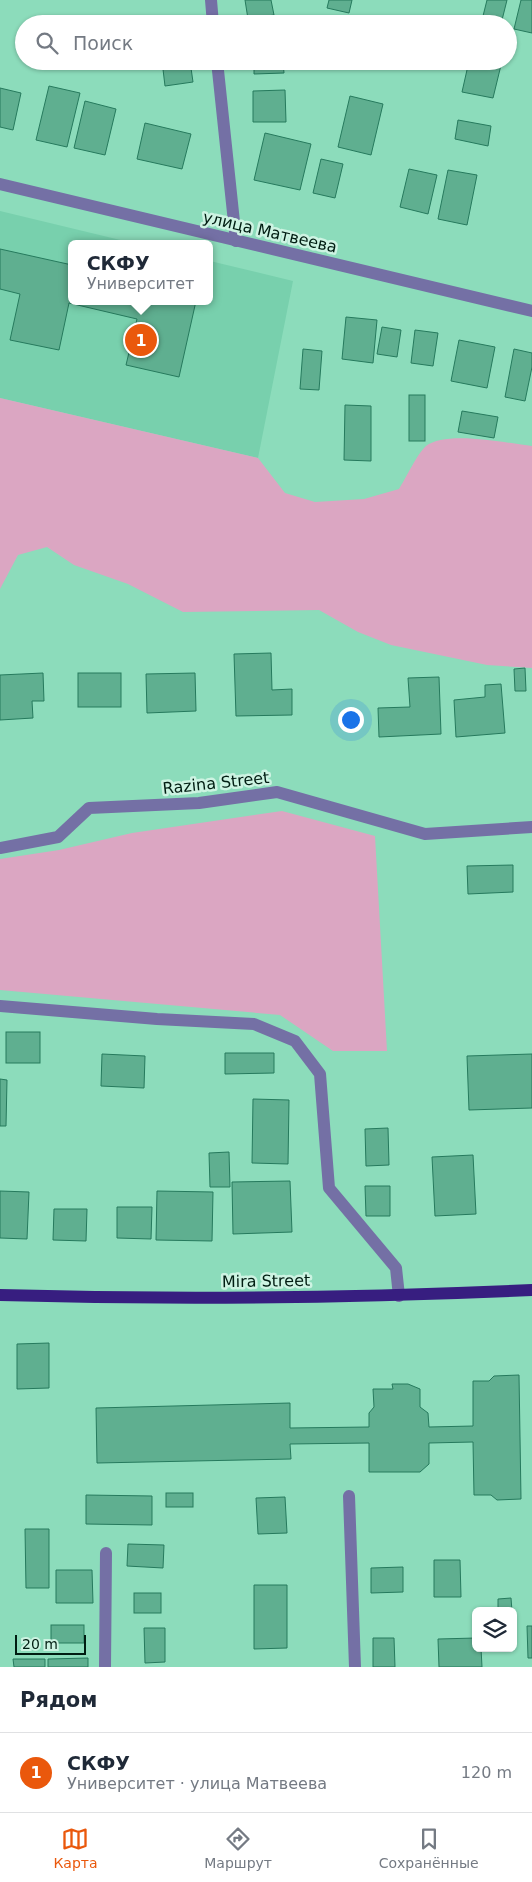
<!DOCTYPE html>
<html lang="ru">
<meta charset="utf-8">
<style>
:root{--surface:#fff;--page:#f2f2f3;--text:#1f2937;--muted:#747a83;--line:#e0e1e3;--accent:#ea580c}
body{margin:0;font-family:"DejaVu Sans",sans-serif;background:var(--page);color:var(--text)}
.controls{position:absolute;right:15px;bottom:15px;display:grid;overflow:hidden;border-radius:8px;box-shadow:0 1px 4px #0004}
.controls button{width:45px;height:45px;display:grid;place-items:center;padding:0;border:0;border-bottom:1px solid var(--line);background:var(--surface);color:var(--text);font:25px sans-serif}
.scale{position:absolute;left:15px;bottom:12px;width:71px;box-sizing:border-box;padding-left:5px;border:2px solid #001d12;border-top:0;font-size:14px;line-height:18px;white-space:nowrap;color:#001d12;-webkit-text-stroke:4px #cdf3e2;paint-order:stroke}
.you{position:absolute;left:350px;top:719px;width:18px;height:18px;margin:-12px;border:4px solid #fff;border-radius:50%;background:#1a73e8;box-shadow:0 0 0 8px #1a73e833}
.badge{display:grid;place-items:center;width:32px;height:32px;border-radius:50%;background:var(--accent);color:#fff;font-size:16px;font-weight:700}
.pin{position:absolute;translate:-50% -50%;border:2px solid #fff;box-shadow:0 1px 5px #0006}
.popup{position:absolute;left:68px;top:240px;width:145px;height:65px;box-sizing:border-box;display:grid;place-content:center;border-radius:8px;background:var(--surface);filter:drop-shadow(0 1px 4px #0005);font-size:16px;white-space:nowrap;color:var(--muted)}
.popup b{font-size:19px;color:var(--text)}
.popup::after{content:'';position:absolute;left:50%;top:100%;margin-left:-10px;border:10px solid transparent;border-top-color:var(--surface)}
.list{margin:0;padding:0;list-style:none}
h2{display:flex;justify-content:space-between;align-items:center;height:65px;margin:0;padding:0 20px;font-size:21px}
h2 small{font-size:16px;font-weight:400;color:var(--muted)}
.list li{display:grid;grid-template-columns:32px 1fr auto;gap:15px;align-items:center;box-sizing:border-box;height:80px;padding:0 20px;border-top:1px solid var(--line)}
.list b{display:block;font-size:19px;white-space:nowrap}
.list p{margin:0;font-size:16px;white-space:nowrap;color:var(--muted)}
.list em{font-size:16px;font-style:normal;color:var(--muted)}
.icon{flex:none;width:28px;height:28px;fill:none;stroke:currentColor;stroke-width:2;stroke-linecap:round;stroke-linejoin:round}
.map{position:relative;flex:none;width:532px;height:1667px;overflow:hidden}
.search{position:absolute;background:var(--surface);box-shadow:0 1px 4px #0004;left:15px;right:15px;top:15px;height:55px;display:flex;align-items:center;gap:12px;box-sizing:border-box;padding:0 18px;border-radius:28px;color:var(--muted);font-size:19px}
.sheet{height:145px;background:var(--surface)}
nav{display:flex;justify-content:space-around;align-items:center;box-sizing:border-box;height:70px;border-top:1px solid var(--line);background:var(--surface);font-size:14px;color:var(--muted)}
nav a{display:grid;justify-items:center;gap:2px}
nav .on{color:var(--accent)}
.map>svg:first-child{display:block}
</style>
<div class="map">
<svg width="532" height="1667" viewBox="0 0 532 1667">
<rect width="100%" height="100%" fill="#8cdcbb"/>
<path fill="#78d0ad" d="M0 211 137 244H72V301H210V261L293 281 258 458 0 398Z"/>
<g fill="#dba6c2">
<path d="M0 398 258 458 285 493 315 502 364 499 399 489C406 478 417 454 426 446 446 430 506 443 532 446V668L487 665 391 645 358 632 319 610 183 612 128 584 74 565 47 547 18 555 0 589Z"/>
<path d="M282 811 375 836 387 1051H333L280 1015 0 990V859L59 850 132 833Z"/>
</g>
<g fill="#5faf90" stroke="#267a5d">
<path d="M245 0H271L274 15 248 19Z"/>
<path d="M329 0H352L349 13 327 8Z"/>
<path d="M487 0H507L502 20 483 16Z"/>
<path d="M521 0H532V33L514 29Z"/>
<path d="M162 61H190L193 82 165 86Z"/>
<path d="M254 61H283L284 73 254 74Z"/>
<path d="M469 61H502L493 98 462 92Z"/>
<path d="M49 86 80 93 67 147 36 140Z"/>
<path d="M0 88 21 93 13 130 0 127Z"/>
<path d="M285 90 286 122H253V91Z"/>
<path d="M350 96 383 104 371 155 338 147Z"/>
<path d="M85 101 116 109 105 155 74 148Z"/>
<path d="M458 120 491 126 488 146 455 139Z"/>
<path d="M145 123 191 134 182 169 137 159Z"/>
<path d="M265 133 311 144 300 190 254 180Z"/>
<path d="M321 159 343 164 335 198 313 193Z"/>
<path d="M409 169 437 175 428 214 400 207Z"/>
<path d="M448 170 477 175 467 225 438 219Z"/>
<path d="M0 249 72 265V301H196L179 377 126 365 137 319 69 303 59 350 10 340 20 294 0 289Z"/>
<path d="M346 317 377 320 373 363 342 359Z"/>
<path d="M382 327 401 330 397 357 377 354Z"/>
<path d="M415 330 438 333 433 366 411 363Z"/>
<path d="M459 340 495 347 487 388 451 381Z"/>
<path d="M303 349 322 351 319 390 300 389Z"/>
<path d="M514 349 532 353V367L525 401 505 397Z"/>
<rect x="409" y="395" width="16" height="46"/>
<path d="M345 405 371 406V461L344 460Z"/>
<path d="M462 411 498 417 494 438 458 432Z"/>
<path d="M271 653 272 690 292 689V715L236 716 234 654Z"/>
<path d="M525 668 526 691H515L514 669Z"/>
<path d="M43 673 44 701H32L33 718 0 720V675Z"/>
<rect x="78" y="673" width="43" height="34"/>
<path d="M195 673 196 711 147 713 146 674Z"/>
<path d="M439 677 441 734 379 737 378 708 410 707 408 678Z"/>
<path d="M501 684 505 733 456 737 454 700 485 697V685Z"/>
<path d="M513 865V892L468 894 467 866Z"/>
<rect x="6" y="1032" width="34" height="31"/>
<path d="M225 1053H274V1073L225 1074Z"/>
<path d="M102 1054 145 1056 144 1088 101 1086Z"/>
<path d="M532 1054V1108L469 1110 467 1056Z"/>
<path d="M0 1079 7 1080 6 1126H0Z"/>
<path d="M253 1099 289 1100 288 1164 252 1163Z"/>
<path d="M388 1128 389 1165 366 1166 365 1129Z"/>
<path d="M229 1152 230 1187H210L209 1153Z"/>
<path d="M473 1155 476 1214 435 1216 432 1157Z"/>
<path d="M290 1181 292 1232 233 1234 232 1182Z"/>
<path d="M365 1186H390V1216H366Z"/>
<path d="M0 1191 29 1192 27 1239 0 1238Z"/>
<path d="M157 1191 213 1192 212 1241 156 1240Z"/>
<path d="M117 1207H152L151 1239 117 1238Z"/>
<path d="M54 1209H87L86 1241 53 1240Z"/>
<path d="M49 1343V1388L17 1389V1344Z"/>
<path d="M519 1375 521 1499 497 1500 491 1495H474L473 1442 429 1443V1464L420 1472H369V1443L290 1444 291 1459 97 1463 96 1408 290 1403V1428L369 1427V1413L374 1407 373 1389H393L392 1384H408L420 1389V1407L428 1413 429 1427 473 1426V1381H489L494 1376Z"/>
<rect x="166" y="1493" width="27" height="14"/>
<path d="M86 1495 152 1496V1525L86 1524Z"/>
<path d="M285 1497 287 1533 258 1534 256 1498Z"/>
<path d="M25 1529H49V1588H26Z"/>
<path d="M128 1544 164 1545 163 1568 127 1566Z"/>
<path d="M434 1560H460L461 1597H434Z"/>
<path d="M403 1567V1592L371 1593V1568Z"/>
<path d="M56 1570H92L93 1603H56Z"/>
<path d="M254 1585H287V1648L254 1649Z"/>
<rect x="134" y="1593" width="27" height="20"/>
<path d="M511 1598 512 1611H498V1599Z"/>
<rect x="51" y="1625" width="33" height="18"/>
<path d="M527 1626H532V1658H528Z"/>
<path d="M144 1628H165V1662L145 1663Z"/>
<path d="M373 1638H394L395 1667H373Z"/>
<path d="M476 1638V1648H481L482 1667H439L438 1639Z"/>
<path d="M88 1658V1667H48V1659Z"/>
<path d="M13 1659H45V1667H14Z"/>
</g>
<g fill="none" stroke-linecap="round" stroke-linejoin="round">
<g stroke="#7470a5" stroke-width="12">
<path d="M211 0 213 24"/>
<path d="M217 61 236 241"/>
<path d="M0 184 532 311"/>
<path d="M0 848 58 837 89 808 199 803 277 792 425 834 532 827"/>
<path d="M0 1006 157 1019 254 1024 295 1041 320 1074 329 1188 396 1268 399 1296"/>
<path d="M349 1496 355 1667"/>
<path d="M105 1667 106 1553"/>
</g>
<path stroke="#371e80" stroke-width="12" d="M0 1295C177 1300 355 1298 532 1290"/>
</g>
<g text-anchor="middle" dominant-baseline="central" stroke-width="5" stroke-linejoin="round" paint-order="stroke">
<g font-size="16" fill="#001d12" stroke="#cdf3e2">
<text transform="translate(270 232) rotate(13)">улица Матвеева</text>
<text transform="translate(216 783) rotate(-6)">Razina Street</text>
<text transform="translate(266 1281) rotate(-1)">Mira Street</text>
</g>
</g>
</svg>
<div class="controls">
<button><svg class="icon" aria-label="layers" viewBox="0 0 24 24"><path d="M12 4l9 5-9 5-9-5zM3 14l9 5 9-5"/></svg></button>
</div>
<div class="scale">20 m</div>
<div class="you"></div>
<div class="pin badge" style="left:141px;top:340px">1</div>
<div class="popup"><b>СКФУ</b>Университет</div>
<div class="search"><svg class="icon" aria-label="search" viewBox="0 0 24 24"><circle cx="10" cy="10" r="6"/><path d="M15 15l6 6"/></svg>Поиск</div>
</div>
<section class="sheet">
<h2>Рядом<small></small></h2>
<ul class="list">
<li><span class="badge">1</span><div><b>СКФУ</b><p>Университет · улица Матвеева</p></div><em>120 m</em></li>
</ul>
</section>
<nav>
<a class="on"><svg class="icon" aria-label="map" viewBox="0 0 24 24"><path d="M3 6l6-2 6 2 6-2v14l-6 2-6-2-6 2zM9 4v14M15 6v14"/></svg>Карта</a>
<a><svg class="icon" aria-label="directions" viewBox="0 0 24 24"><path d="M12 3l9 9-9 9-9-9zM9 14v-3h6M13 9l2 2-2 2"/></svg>Маршрут</a>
<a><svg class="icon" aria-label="saved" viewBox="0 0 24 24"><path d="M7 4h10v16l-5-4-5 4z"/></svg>Сохранённые</a>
</nav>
